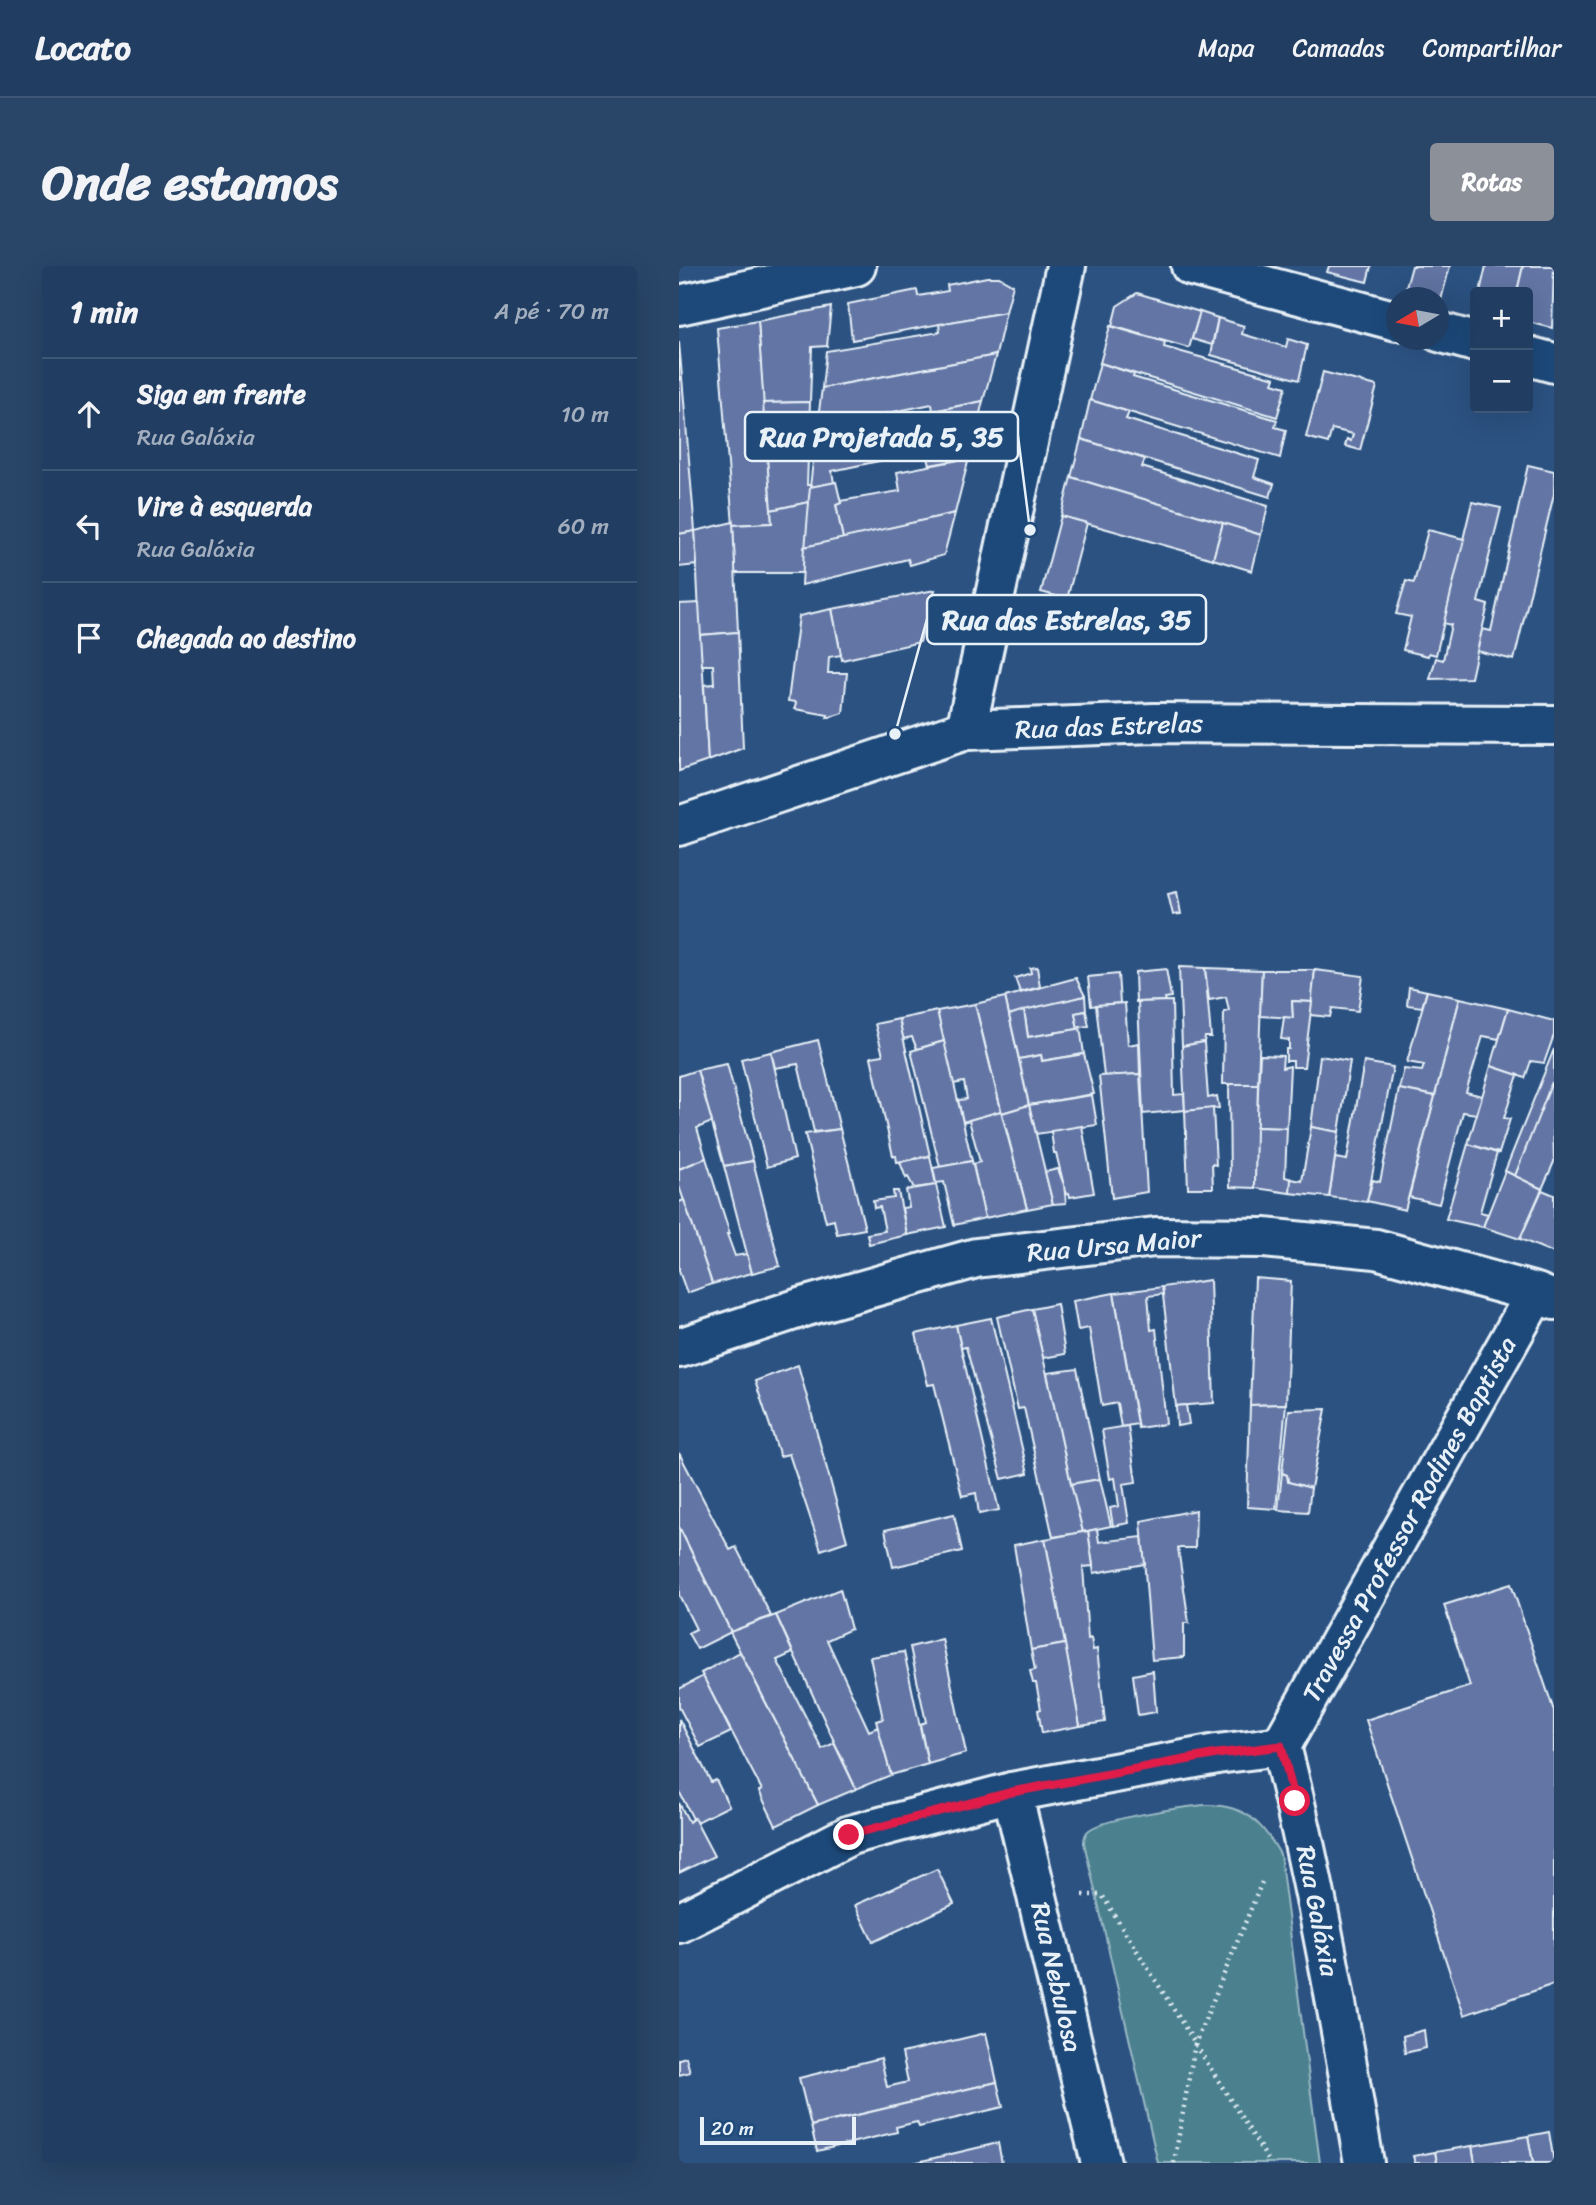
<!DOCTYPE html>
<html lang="pt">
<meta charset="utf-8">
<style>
:root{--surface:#213e62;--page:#294568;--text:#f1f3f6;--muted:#a2aebe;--line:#3e5777;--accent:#8c9099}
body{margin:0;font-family:Sriracha,sans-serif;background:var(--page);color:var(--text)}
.controls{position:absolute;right:21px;top:21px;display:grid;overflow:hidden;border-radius:7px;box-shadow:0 7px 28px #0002}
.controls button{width:63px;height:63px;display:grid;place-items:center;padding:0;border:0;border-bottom:2px solid var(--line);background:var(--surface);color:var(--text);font:35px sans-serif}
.compass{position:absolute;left:707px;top:21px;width:63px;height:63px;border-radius:50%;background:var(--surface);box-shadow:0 7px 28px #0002;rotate:260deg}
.scale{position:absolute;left:21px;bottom:18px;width:156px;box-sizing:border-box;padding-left:7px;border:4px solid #e8f1f8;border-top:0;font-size:19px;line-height:24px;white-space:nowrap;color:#e8f1f8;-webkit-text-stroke:5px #1f4a7a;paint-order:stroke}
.stop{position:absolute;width:21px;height:21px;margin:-16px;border:5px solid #e11d48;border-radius:50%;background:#fff}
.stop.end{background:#e11d48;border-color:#fff;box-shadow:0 2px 7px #0008}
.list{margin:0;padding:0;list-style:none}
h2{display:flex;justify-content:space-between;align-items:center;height:91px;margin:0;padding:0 28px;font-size:30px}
h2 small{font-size:23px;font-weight:400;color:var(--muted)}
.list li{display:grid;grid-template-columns:46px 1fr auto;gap:21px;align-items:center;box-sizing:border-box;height:112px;padding:0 28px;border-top:2px solid var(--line)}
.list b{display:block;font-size:26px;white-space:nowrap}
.list p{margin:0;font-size:23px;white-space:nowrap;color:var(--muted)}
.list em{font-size:23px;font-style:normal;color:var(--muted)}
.icon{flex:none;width:38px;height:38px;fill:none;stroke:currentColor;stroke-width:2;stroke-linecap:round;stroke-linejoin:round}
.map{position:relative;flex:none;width:875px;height:1897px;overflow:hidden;border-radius:7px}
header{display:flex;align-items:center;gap:42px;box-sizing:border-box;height:98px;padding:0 35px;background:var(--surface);border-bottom:2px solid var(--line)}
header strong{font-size:33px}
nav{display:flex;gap:38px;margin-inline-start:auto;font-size:24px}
.intro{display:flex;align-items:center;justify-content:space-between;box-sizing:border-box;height:168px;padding:0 42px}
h1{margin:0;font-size:49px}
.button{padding:18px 32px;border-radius:7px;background:var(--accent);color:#fff;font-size:24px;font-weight:700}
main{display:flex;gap:42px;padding:0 42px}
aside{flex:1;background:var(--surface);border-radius:7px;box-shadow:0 7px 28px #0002}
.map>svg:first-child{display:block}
</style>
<header>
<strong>Locato</strong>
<nav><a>Mapa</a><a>Camadas</a><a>Compartilhar</a></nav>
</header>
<div class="intro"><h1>Onde estamos</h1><a class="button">Rotas</a></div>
<main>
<aside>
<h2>1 min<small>A pé · 70 m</small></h2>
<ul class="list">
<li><svg class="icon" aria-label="ahead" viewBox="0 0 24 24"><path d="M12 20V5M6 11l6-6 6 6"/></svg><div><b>Siga em frente</b><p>Rua Galáxia</p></div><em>10 m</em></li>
<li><svg class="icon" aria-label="left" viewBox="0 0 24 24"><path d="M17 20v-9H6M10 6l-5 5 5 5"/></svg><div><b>Vire à esquerda</b><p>Rua Galáxia</p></div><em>60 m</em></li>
<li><svg class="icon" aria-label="arrive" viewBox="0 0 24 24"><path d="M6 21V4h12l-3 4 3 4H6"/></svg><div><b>Chegada ao destino</b></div></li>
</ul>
</aside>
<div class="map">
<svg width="875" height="1897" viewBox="0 0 875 1897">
<rect width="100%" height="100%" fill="#2c5282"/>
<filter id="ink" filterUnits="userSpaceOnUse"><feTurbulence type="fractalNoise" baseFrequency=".0143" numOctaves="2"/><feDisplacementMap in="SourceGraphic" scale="14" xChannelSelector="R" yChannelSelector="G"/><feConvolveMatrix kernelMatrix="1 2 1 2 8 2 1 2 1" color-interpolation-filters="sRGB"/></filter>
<g filter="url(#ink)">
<path fill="#4c818f" stroke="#9ab9c4" stroke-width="2" d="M525 1539C565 1538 582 1555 601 1588L641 1897H479L405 1577C405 1574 406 1569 408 1566 417 1553 506 1541 525 1539Z"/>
<g fill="#6274a4" stroke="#e8f1f8" stroke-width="2">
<path d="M650 0H692L688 16 648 6Z"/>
<path d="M733 0H771L762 34 760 32 726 25Z"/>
<path d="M807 0H844L838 26H801Z"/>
<path d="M844 0H875L873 62 849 56V26H838Z"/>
<path d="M308 11H320L334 19 327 46 173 74 169 38 238 24 239 30 269 25 268 19Z"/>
<path d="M458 27 521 46 510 82 433 60 438 40Z"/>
<path d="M152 41 148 80 133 81 131 136 84 137 79 55Z"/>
<path d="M327 46 317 89 143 122 147 85 261 66 260 58Z"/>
<path d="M521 46 539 52 533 79 513 73Z"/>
<path d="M539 52 565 60 563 68 607 81 609 73 628 79 620 114 532 89Z"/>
<path d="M79 55 93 257 54 259 38 62Z"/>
<path d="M431 60 486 76 485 81 596 112 594 117 607 121 598 151 421 97Z"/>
<path d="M0 76 16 265 0 268Z"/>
<path d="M317 89 304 135 254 145 253 138 160 157 161 164 137 169 143 122Z"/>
<path d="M421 97 455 108 454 111 598 154 596 161 607 164 601 192 411 134Z"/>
<path d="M644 106 698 120 681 184 666 180 668 173 672 175 674 168 653 163 649 177 627 171Z"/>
<path d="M411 134 450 146 447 153 580 194 575 211 595 218 591 231 402 173Z"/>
<path d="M304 135 290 192 251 199 247 185 153 205 155 217 131 221 137 169Z"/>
<path d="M131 136 128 219H132L130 236 92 244 84 137Z"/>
<path d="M402 173 466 193 463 201 589 240 582 269 392 211Z"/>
<path d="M290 192 276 247 164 273 157 239 162 237 161 235 221 225 218 206Z"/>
<path d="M849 199 875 205V228L835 394 798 385 803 363 812 365Z"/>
<path d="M392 211 544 257 534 293 382 250Z"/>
<path d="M157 216 162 237 157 239 164 273 125 281 131 221Z"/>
<path d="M130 236 124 307H56L54 259 93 257 92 244Z"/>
<path d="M793 236 822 242 799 336 809 339 798 385 792 412 751 413 757 392 764 394 772 359 764 357Z"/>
<path d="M276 247 265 289 231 299 229 293 123 319 125 281Z"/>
<path d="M382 250 408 257 388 333 362 326Z"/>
<path d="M54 256 59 366 21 369 16 265Z"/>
<path d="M544 257 582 269 573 305 534 293Z"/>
<path d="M749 264 785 273 757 389 750 387 749 390 724 384 732 351 717 348 727 315 735 317Z"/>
<path d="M16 265 18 299 0 301V268Z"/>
<path d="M256 324 241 376 163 394 153 343Z"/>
<path d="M20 337 29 495 0 505V338Z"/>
<path d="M153 343 162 389 150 391 149 407H168L164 447 148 452 149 449 116 443 117 436 109 435 120 350Z"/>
<path d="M59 366 64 482 29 495 25 419 35 418 34 399H23L21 369Z"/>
<path d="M498 626 502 648 494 649 489 628Z"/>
<path d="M358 701 361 721 341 726 336 712 352 707 351 702Z"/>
<path d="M500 701 526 702 532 771H526L525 776 503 780Z"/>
<path d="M526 702 583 704 579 818H544L545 746 550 745 547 731 530 734Z"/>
<path d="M487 703 492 731 486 732 487 735 457 736 456 706Z"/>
<path d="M583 704H636L633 736 613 735 614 752 581 750Z"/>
<path d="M636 704 684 710 679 745 653 742 651 751 631 749Z"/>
<path d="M439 708 441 737 412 740 409 711Z"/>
<path d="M397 712 406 730 330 749 326 731Z"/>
<path d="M730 721 748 725 743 741 728 739Z"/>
<path d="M748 725 781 732 756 830 720 823 725 803 743 805 745 799 728 796Z"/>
<path d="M406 730 407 745 396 747 399 763 349 771 345 744Z"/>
<path d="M326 731 350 839 323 847 296 738Z"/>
<path d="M781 732 829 743 820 773 804 770 787 826 803 830 797 848 784 846 760 938 730 931Z"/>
<path d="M493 735 495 829 505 828 506 844 464 848 459 736Z"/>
<path d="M613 735 633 736 625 801H614V795H607V783H610V774L602 773 605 751 614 752Z"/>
<path d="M446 737 449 779 460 777 461 808 425 810 417 739Z"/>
<path d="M296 738 322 845 284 856 279 834 288 833 285 816 274 818 258 745Z"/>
<path d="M829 743 875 755V769L865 797 852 795 846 812 812 800Z"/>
<path d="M345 744 349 771 399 763 396 747 407 745 410 760 401 761 405 788 363 795 362 789 340 793 330 749Z"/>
<path d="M258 745 265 775 238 783 233 771 224 773 220 753Z"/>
<path d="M220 753 251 890 218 896 217 890H214L192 791 204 789 196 758Z"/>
<path d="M139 774 161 863 135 866 119 798 96 802 92 786Z"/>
<path d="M265 775 293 895 261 901 232 785Z"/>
<path d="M525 776 529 832 538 830 540 842 506 845 503 780Z"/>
<path d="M875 783V816L836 910 826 905Z"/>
<path d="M92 786 116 893 88 901 62 793Z"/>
<path d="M405 788 415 828 350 839 340 793 362 789 363 795Z"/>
<path d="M581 789 604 790 603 802 611 800 608 862 577 861Z"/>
<path d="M641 790 671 795 660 866 632 861Z"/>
<path d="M685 796 714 801 688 936 650 931 656 892 668 894Z"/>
<path d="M48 798 74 895 45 900 18 804Z"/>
<path d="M812 800 839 809 825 852 831 853 820 887 789 878Z"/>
<path d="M18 804 33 856 18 862 27 892 0 903V810Z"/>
<path d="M461 808 468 926 433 932 420 810Z"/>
<path d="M873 816 875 896 863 923 836 910Z"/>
<path d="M550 818H579L576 922 551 921Z"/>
<path d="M720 823 756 830 726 944 688 935 694 914 701 916Z"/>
<path d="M413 829 418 859 357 868 350 839Z"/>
<path d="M350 839 374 938 348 943 323 847Z"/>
<path d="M534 842 537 899 533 898 534 922H509L506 845Z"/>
<path d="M322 845 348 943 306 952 294 898 301 896 290 854Z"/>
<path d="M403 860 415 927 391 931 390 927 387 928 377 887H375L372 865Z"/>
<path d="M577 861 608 862 606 911 613 913 611 927 576 922Z"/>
<path d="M632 861 660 866 650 931 611 927 612 913 623 915Z"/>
<path d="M161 863 186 963 158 968 155 954 147 956 126 868Z"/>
<path d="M789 878 818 887 801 946 809 948 804 961 767 953Z"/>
<path d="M251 890 257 919 235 922 229 911 227 912 221 896Z"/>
<path d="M27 892 51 968H48L56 990 68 988 73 1007 33 1018 0 920V903Z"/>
<path d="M74 895 101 1000 73 1007 45 900Z"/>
<path d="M293 895 306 952 275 959 265 916 257 917 254 902Z"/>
<path d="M379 903 385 919 387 937 374 938 366 906Z"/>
<path d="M826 905 863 923 841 973 804 961Z"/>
<path d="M257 919 267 961 228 969 223 942 230 941 227 924Z"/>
<path d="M863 924 875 929V987L841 973Z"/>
<path d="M214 925H219L228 969 190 978 188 968 206 965 201 941 195 942 194 935 215 932Z"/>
<path d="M5 934 33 1018 8 1027 0 1005V936Z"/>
<path d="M576 1012 612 1015 607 1138 571 1139Z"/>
<path d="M531 1014 535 1137 497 1140 483 1021Z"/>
<path d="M483 1021 484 1028 469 1030 472 1064 477 1063 487 1158 459 1162 435 1027Z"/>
<path d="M435 1027 458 1158 442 1161 438 1137 423 1140 410 1062 399 1064 394 1035Z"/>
<path d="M378 1038 386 1088 364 1092 353 1043Z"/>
<path d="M353 1043 404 1266 374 1271 345 1142 339 1143 318 1051Z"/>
<path d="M312 1052 349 1207 323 1213 287 1081 282 1082 277 1059Z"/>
<path d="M277 1059 282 1082 320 1244 300 1248 297 1227 283 1230 255 1118 249 1119 237 1068Z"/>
<path d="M119 1099 168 1275 142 1284 110 1188 101 1190 76 1115Z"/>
<path d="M398 1103 421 1213 392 1218 368 1107Z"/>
<path d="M607 1138 597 1243 568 1241 571 1139Z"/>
<path d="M507 1139 510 1158 498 1160 497 1140Z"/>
<path d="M647 1143 632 1222 609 1216 608 1209 603 1207 610 1144Z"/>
<path d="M449 1160 457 1216 444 1218 450 1257 434 1260 431 1242 440 1240 436 1212 431 1213 423 1164Z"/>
<path d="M0 1187 51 1284 57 1281 92 1350 52 1366 0 1261Z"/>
<path d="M603 1207 608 1209 609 1216 632 1222 629 1246 599 1244Z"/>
<path d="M421 1213 432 1260 404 1266 392 1218Z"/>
<path d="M517 1244 516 1282H499L510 1357H505V1391L473 1394 462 1255Z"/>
<path d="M275 1248 283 1285 214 1301 206 1264Z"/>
<path d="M0 1261 52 1366 18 1383 9 1367 17 1363 0 1329Z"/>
<path d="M418 1263 420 1276 463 1271 466 1298 415 1307 409 1265Z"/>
<path d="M409 1265 414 1300 404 1301 409 1373 412 1372 414 1384 418 1383 426 1456 401 1460 366 1273Z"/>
<path d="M366 1273 386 1378 352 1384 335 1279Z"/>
<path d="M832 1318 875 1445V1718L785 1749 687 1454 791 1420 765 1339Z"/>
<path d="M161 1323 172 1363 148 1374 190 1465 199 1461 212 1509 177 1523 97 1349Z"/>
<path d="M97 1349 114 1387 98 1394 143 1483 155 1477 177 1523 139 1539 51 1366Z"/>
<path d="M263 1373 287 1487 249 1498 241 1458 247 1456 231 1381Z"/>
<path d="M386 1378 401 1460 363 1467 359 1444 362 1443 357 1417H354L351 1405 356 1404 352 1384Z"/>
<path d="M61 1386 139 1539 97 1560 80 1525 83 1524 22 1407Z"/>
<path d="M225 1386 249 1498 212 1509 197 1455 204 1453 191 1391Z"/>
<path d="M474 1405 477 1446 459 1449 454 1409Z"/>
<path d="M24 1410 52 1466 21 1481 0 1441V1423Z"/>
<path d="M0 1453 32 1516 37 1514 50 1540 16 1557 0 1525Z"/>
<path d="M0 1537 10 1556 15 1552 35 1590 0 1607Z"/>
<path d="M258 1603 275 1638 194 1676 176 1639Z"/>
<path d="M745 1764 747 1782 726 1787 724 1770Z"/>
<path d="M307 1767 318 1816 132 1860 120 1812 202 1792 208 1821 229 1816 223 1787Z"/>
<path d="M7 1791 11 1806 0 1809V1793Z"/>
<path d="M318 1816 324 1841 240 1861 238 1856 217 1861 218 1866 138 1885 132 1860Z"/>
<path d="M870 1866 875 1897H854L849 1870Z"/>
<path d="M849 1870 854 1897H796L793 1880Z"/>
<path d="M319 1877 323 1897H234Z"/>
<path d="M793 1880 796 1897H758L756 1886Z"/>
<path d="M756 1886 758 1897H736L734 1890Z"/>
</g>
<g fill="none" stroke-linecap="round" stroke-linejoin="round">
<defs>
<g id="minor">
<path d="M512 0 718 55"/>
<path d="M0 39 177 0"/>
<path d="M760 66 796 76"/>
<path d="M849 90 875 97"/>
<path d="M287 464 387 0"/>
<path d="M0 560 287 464 475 457 875 459"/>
<path d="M0 1082 124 1041 297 992 476 971 585 972 697 983 857 1027 875 1034"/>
<path d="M602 1480 857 1027"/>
<path d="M333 1526 422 1897"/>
<path d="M0 1657 171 1569 333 1526 538 1488 602 1480C637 1617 661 1757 685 1897"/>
</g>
</defs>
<use href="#minor" stroke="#e8f1f8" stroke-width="44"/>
<g stroke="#e8f1f8" stroke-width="4.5" stroke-dasharray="2 5" stroke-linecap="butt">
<path d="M404 1629H423L591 1897"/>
<path d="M495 1897 516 1778 583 1616"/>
</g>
<use href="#minor" stroke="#1f4a7a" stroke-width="38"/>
</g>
</g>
<g fill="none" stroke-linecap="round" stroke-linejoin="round" filter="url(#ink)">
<path stroke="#e11d48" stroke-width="9" d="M170 1569 333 1526 538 1488 602 1480 616 1535"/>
</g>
<g text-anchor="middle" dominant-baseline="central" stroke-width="5" stroke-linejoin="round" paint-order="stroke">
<g font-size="26" fill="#e8f1f8" stroke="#1f4a7a">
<text transform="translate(430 460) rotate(-2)">Rua das Estrelas</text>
<text transform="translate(435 979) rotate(-5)">Rua Ursa Maior</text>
<text transform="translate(730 1253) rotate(-61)">Travessa Professor Rodines Baptista</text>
<text transform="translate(639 1645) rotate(79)">Rua Galáxia</text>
<text transform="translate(378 1711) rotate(77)">Rua Nebulosa</text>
</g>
</g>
<path fill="none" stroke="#e8f1f8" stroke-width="2.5" d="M351 264L339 170M216 468L248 353"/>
<g fill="#e8f1f8" stroke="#1f4a7a" stroke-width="2.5">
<circle cx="351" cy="264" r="7"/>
<circle cx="216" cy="468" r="7"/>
</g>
<g fill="#1f4a7a" stroke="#e8f1f8" stroke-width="2.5">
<rect x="66" y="146" width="273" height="49" rx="7"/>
<rect x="248" y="329" width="279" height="49" rx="7"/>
</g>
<g font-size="28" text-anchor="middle" font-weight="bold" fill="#e8f1f8">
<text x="203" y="180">Rua Projetada 5, 35</text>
<text x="388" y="363">Rua das Estrelas, 35</text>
</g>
</svg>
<div class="controls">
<button>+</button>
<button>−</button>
</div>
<svg class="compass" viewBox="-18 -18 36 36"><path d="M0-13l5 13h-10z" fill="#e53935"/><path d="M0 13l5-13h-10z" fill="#a2aebe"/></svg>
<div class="scale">20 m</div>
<div class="stop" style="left:616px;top:1535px"></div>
<div class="stop end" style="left:170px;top:1569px"></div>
</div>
</main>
